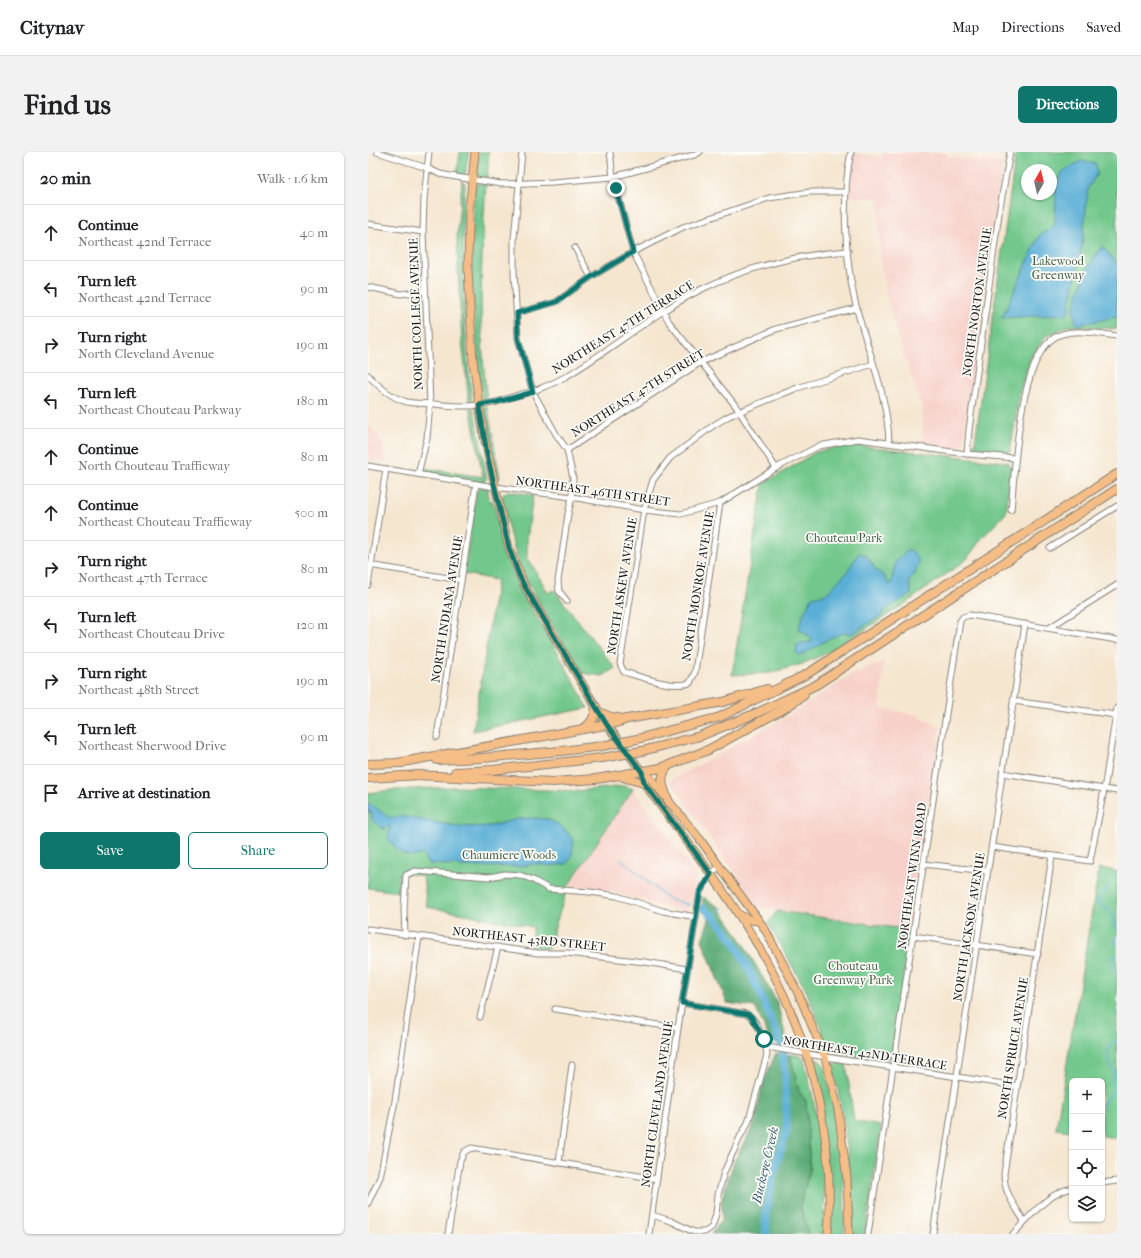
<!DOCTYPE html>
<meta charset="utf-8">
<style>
:root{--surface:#fff;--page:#f2f2f2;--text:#202124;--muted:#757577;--line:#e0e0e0;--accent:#0f766e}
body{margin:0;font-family:"IM FELL French Canon",serif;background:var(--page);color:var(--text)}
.controls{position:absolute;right:12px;bottom:12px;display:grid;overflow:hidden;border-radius:6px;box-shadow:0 1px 3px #0004}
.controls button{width:36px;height:36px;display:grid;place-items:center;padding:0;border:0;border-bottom:1px solid var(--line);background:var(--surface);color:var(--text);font:20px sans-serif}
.compass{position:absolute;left:653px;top:12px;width:36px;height:36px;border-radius:50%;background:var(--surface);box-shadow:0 1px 3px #0004;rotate:8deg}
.stop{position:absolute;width:12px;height:12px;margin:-9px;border:3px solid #0f766e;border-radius:50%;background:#fff}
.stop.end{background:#0f766e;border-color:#fff;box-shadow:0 1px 4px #0008}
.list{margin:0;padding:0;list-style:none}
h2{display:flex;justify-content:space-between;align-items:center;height:52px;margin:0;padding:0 16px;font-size:17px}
h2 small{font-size:13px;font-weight:400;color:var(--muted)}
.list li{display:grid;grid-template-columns:26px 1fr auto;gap:12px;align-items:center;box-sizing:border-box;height:56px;padding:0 16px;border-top:1px solid var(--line)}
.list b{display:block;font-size:15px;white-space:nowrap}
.list p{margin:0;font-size:13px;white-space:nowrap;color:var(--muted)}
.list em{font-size:13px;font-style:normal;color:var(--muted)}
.actions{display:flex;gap:8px;padding:12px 16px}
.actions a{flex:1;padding:9px 0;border:1px solid var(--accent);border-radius:6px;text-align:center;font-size:14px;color:var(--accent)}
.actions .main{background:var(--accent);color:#fff}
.icon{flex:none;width:22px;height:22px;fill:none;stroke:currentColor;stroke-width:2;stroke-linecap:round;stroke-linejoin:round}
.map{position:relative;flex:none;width:749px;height:1082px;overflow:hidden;border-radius:6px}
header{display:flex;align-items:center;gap:24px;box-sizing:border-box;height:56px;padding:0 20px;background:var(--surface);border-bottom:1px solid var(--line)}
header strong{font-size:19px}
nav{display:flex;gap:22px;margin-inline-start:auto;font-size:14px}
.intro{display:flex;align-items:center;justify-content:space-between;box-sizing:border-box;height:96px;padding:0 24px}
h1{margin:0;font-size:28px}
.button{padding:10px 18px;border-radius:6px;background:var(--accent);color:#fff;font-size:14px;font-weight:700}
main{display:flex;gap:24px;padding:0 24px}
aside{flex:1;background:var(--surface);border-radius:6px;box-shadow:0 1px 3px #0004}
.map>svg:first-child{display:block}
</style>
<header>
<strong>Citynav</strong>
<nav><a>Map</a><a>Directions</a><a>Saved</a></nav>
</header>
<div class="intro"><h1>Find us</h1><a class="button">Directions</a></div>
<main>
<aside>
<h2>20 min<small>Walk · 1.6 km</small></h2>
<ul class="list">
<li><svg class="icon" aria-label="ahead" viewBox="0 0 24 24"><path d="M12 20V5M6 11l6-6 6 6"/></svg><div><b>Continue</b><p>Northeast 42nd Terrace</p></div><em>40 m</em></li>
<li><svg class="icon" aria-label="left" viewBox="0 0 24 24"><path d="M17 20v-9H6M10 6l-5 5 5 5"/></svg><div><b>Turn left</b><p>Northeast 42nd Terrace</p></div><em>90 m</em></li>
<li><svg class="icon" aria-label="right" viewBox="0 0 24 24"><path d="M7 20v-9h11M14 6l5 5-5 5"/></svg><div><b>Turn right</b><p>North Cleveland Avenue</p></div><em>190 m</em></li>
<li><svg class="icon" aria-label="left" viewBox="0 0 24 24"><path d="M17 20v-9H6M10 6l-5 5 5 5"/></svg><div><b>Turn left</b><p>Northeast Chouteau Parkway</p></div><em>180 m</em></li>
<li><svg class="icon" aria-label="ahead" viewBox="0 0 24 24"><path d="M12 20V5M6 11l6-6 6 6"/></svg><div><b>Continue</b><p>North Chouteau Trafficway</p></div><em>80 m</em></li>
<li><svg class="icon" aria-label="ahead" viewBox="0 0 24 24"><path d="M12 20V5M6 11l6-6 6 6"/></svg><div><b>Continue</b><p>Northeast Chouteau Trafficway</p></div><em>500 m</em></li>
<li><svg class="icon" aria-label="right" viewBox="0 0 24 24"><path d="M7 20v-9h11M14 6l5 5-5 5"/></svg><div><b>Turn right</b><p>Northeast 47th Terrace</p></div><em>80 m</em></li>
<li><svg class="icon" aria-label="left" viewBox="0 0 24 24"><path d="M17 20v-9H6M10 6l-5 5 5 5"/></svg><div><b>Turn left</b><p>Northeast Chouteau Drive</p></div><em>120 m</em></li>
<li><svg class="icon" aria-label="right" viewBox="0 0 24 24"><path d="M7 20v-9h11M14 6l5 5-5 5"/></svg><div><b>Turn right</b><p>Northeast 48th Street</p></div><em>190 m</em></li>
<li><svg class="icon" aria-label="left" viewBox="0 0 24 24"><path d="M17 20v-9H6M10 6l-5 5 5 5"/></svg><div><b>Turn left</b><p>Northeast Sherwood Drive</p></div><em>90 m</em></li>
<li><svg class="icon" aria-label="arrive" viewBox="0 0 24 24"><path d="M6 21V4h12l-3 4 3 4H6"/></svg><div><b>Arrive at destination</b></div></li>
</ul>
<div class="actions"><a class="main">Save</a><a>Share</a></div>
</aside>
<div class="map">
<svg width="749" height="1082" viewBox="0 0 749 1082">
<rect width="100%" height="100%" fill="#fdfcf7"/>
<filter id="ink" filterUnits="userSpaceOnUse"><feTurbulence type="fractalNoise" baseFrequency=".025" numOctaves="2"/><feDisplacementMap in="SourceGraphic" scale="8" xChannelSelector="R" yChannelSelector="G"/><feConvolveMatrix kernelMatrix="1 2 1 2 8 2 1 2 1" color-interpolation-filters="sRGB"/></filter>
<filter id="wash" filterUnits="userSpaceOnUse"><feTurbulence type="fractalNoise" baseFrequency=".012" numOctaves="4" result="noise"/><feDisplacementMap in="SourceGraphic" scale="16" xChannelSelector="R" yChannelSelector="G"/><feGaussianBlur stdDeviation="0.9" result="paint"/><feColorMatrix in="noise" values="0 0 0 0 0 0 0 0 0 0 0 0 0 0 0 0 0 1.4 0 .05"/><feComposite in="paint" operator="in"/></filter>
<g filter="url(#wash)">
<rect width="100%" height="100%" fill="#f5e6d0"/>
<g fill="#f7d1c9">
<path d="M515 0H578L581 5 635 11 619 112 595 292 588 297 555 291V257L530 185 517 139 511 94V46L482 45 486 1 515 5Z"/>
<path d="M0 272 13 288 18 311 0 308Z"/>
<path d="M516 510 512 556 549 563 572 575 543 778 390 755 380 739 302 629 411 569 489 520Z"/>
<path d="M265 637 329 724 319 760 245 740 200 734Z"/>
</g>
<g fill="#72c78c" stroke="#477254" fill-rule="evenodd">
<path d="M92 0H101L97 23 89 22Z"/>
<path d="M111 0H121L119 27 109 25Z"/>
<path d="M648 0H749V177L700 174 678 184 663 205 652 239 642 300 606 298ZM659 18H683V42H659Z"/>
<path d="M94 28 97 32C93 104 95 175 104 247L103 249 101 250 94 189 90 118 89 84Z"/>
<path d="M110 31 118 32C113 105 110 175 119 248H116L114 246C108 190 103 134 105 78 106 63 105 47 108 32Z"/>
<path d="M119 254 120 258 132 326H130L122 292 116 257 117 254Z"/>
<path d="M102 255 106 257 119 326 117 327V329L113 330 56 321 53 316 115 325Z"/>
<path d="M494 294 639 310 643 315 638 361 614 386 598 408 541 449 465 498 434 512 402 521 364 523 395 332 448 300 470 295Z"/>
<path d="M113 335 120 336V345L122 349H125L135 395 150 434 189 499 220 556 105 579 129 428 96 422 109 338Z"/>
<path d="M141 339 165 343 159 387V404L180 441 186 438 247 516 235 524 213 521 161 433 152 413 142 383 134 347 136 341Z"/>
<path d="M257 634 265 637 200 734 180 797 162 795 165 775 59 755 55 724 31 721V740L0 736V641L24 638 87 635 209 639Z"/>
<path d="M731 716 749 719V986L734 984V929H704V979L688 977Z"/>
<path d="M409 759 543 778 523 907 512 909 462 899 438 838 400 771Z"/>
<path d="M422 902 433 904 436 908C451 966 459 1022 456 1082H440L432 1052 442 1018 438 949 431 940Z"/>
<path d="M449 907 453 910 456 914C470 969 479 1025 476 1082H463L464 1057 445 911 446 908Z"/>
<path d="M472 910 478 911 486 969 513 974 497 1082H483C484 1025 479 974 465 918L466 914Z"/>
</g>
<g fill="#5dac78" stroke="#3c644a">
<path d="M335 745 351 755 371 784 409 850 420 893 403 890 387 855 359 851 334 788 342 764 334 758Z"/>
<path d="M408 901 422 903 431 940 438 949 442 1018 432 1052 440 1082H343L354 1067V1045L367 1007 386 972 395 931Z"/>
</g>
<g fill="#5aafd6" stroke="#3b6679">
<path d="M713 9 728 12 729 22 720 36 714 94 700 162 634 166 671 84 687 73 688 35 694 20Z"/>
<path d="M734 94 748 111H749V165L708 173 705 157 719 117Z"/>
<path d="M540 397 545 400 551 409 547 422 541 429V432L543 439V442L517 458 512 464 483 482 475 481 462 486 432 504 428 500 429 493 433 491 443 490 444 486 431 477 435 463 444 445 458 442 479 420 491 401 498 403 508 418 517 425 520 432H523L527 411Z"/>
<path d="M0 652C8 654 15 662 23 666L32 664 93 675 122 674 150 667 166 666 179 667 190 672 200 681 205 688V697L203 706 198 712 182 714 169 712 154 714 114 715 63 712 59 710 55 703C50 702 48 705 43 704 32 704 26 694 20 686L22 674 18 675 16 678 4 668V661L0 659Z"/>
</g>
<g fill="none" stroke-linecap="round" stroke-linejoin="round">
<g stroke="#5aafd6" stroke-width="1.5">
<path d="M253 707 300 747 322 753"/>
<path d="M742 732 729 751 743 760 745 771 749 777"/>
<path d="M345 763 355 756"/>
<path d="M749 785 747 790 749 794"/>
<path d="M749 802 745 806 746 817 749 822"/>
<path d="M734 956 739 945 743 942 747 936 744 930 746 919C741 911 738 903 741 894L749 888"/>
</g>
<g stroke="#5aafd6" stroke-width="8">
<path d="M335 756C374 784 395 851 414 894"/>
<path d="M398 1082V1061L406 1019 419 978 417 919 415 901"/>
</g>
</g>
</g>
<g filter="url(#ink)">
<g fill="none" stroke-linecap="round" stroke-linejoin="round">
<defs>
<g id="minor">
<path d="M9 0 59 16 72 22 88 25 133 32 185 30 245 25 326 3 332 0"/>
<path d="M154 0 146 87V121L150 186 165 240 188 282 199 298 205 326 204 345 200 362 190 429 191 439 199 449"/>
<path d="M242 0 245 25 265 100 301 170 367 253 408 316"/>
<path d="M483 0C473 47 477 111 489 158 501 202 520 245 521 291"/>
<path d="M0 72 55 80"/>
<path d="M207 96 223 125"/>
<path d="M0 135 33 142 57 139"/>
<path d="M149 161 188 150 223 125 265 100 315 75 401 46 442 40H478"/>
<path d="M0 223C10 234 24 246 39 250 48 252 58 251 66 252 87 255 109 255 129 250 135 248 141 246 147 244 164 240 181 234 197 225 243 198 284 162 332 138 378 115 428 103 480 99"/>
<path d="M199 298 333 210 408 177 489 156"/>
<path d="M599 302 601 278 631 61 642 0"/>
<path d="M0 314 127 335 204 345 276 358 313 362 352 351 408 316 451 294 490 287 599 302 647 306"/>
<path d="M50 322 59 286 62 252 55 80 56 47 61 0"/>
<path d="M352 351 327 520 322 531C306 537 273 525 256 520L252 512 276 358 285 328 302 306 346 273 361 264 429 236 505 212"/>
<path d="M643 358C647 320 650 194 694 182 711 177 732 182 749 184"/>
<path d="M682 396 749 354"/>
<path d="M1 413 93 428"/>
<path d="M0 433 18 317"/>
<path d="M681 476 749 433"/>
<path d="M645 549 748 563"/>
<path d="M69 585 108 332"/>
<path d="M634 621 749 639"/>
<path d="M624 695 722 709 736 638 749 556"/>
<path d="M555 712 619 719"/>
<path d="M0 777 170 801H199L277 810 319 817"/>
<path d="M37 783 36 758 38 723 47 719 121 725 137 722 152 723 165 728 181 737 222 740 249 744 295 759 328 765"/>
<path d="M545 784 670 802"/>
<path d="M187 857 310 876"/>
<path d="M112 865 130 795"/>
<path d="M399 895 464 906 649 934"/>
<path d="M191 1010 204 913"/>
<path d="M734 1031 749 1029"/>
<path d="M0 1051 12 1025 19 989 27 949 51 785"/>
<path d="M284 1063 303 1069 326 1080H337L344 1075 348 1062 350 1043 356 1020 373 983 380 971 399 903C398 892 389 866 379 862L314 851"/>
<path d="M656 1069C647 1054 636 1041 636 1022L684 704"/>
<path d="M80 1082 92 1009 96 1000 103 996 289 1027"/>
<path d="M281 1082 310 876 332 740 343 722 352 714"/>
<path d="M500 1082 592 469 595 465 602 463 749 488"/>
<path d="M565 1082 657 472"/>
<path d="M645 1082C663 1064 678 1042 704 1036"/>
</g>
<g id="major">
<path d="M107 0 101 60 100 118 105 210 116 284 141 396 157 435 228 555 239 573 274 620 282 626 331 686 397 777 431 843 457 905 470 957 479 1027 481 1082"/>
<path d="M276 627V631C321 693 370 753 405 821 446 900 467 993 460 1082"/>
<path d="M370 762 383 768 391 769"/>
</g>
<g id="highway">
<path d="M231 560 243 565 255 567"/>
<path d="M215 577C224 571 227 565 228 555"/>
<path d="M269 587 352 565 439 522 749 322"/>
<path d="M274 599 332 584 391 560 448 533 749 337"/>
<path d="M69 608 114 606 193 599 234 594"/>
<path d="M29 611 248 571 259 567 355 550 399 537"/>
<path d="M0 612 34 611"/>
<path d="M300 614C290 626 295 636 301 650"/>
<path d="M87 620 124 618 234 606"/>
<path d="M48 623 185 630 228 627 293 616 340 598 417 556 436 543"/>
<path d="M255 625 276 631"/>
<path d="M0 626 53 623"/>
</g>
</defs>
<use href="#minor" stroke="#888176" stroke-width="7"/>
<use href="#major" stroke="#888176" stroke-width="9"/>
<use href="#highway" stroke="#888176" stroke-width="10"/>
<use href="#minor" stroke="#fff" stroke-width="5"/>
<use href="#major" stroke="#f6be87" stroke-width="7"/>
<use href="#highway" stroke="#f6be87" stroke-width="8"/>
<defs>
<g id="highway-bridge">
<path d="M234 594 269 587"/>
<path d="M234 606 274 599"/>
</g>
</defs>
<use href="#highway-bridge" stroke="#888176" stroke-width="10" stroke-linecap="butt"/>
<use href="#highway-bridge" stroke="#f6be87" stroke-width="8"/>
</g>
</g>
<g fill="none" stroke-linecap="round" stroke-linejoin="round" filter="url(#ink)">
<path stroke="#0f766e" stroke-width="5" d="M248 36 265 100 223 125 188 150 149 161 150 186 165 240 129 250 111 253 119 302 141 396 151 423 157 435 228 555 239 573 274 620 276 631 343 722 332 740 314 851 379 862 383 864 396 887"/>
</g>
<g text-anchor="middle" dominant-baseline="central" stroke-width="3.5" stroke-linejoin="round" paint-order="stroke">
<g font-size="12" fill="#3e6049" stroke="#fdfcf7">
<text x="690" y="109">Lakewood<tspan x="690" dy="14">Greenway</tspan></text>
<text x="476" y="386">Chouteau Park</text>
<text x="141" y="703">Chaumiere Woods</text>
<text x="485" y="814">Chouteau<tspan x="485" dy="14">Greenway Park</tspan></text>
</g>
<g font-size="12" fill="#1c1c1c" stroke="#fdfcf7">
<text transform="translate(609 150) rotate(-82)">NORTH NORTON AVENUE</text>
<text transform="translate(48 162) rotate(-92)">NORTH COLLEGE AVENUE</text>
<text transform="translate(255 175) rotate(-32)">NORTHEAST 47TH TERRACE</text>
<text transform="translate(270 241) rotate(-32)">NORTHEAST 47TH STREET</text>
<text transform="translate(225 339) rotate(8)">NORTHEAST 46TH STREET</text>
<text transform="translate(254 434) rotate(-81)">NORTH ASKEW AVENUE</text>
<text transform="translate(330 434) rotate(-81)">NORTH MONROE AVENUE</text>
<text transform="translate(79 457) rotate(-81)">NORTH INDIANA AVENUE</text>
<text transform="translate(544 724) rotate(-82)">NORTHEAST WINN ROAD</text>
<text transform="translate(601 775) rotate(-81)">NORTH JACKSON AVENUE</text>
<text transform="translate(161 787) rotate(6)">NORTHEAST 43RD STREET</text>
<text transform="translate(645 896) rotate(-81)">NORTH SPRUCE AVENUE</text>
<text transform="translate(497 901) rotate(9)">NORTHEAST 42ND TERRACE</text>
<text transform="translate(289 952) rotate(-82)">NORTH CLEVELAND AVENUE</text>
</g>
<g font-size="13" font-style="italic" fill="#385e70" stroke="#fdfcf7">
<text transform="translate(397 1013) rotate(-77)">Buckeye Creek</text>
</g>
</g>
</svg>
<div class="controls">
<button>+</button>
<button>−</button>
<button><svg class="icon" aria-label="locate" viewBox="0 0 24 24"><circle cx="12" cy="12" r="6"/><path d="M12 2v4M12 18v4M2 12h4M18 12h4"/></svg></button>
<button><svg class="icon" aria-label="layers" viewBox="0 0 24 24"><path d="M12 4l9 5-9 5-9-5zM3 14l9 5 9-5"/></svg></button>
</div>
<svg class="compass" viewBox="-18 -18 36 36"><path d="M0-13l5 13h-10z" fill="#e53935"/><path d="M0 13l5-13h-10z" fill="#757577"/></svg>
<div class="stop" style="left:396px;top:887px"></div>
<div class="stop end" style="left:248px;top:36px"></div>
</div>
</main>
